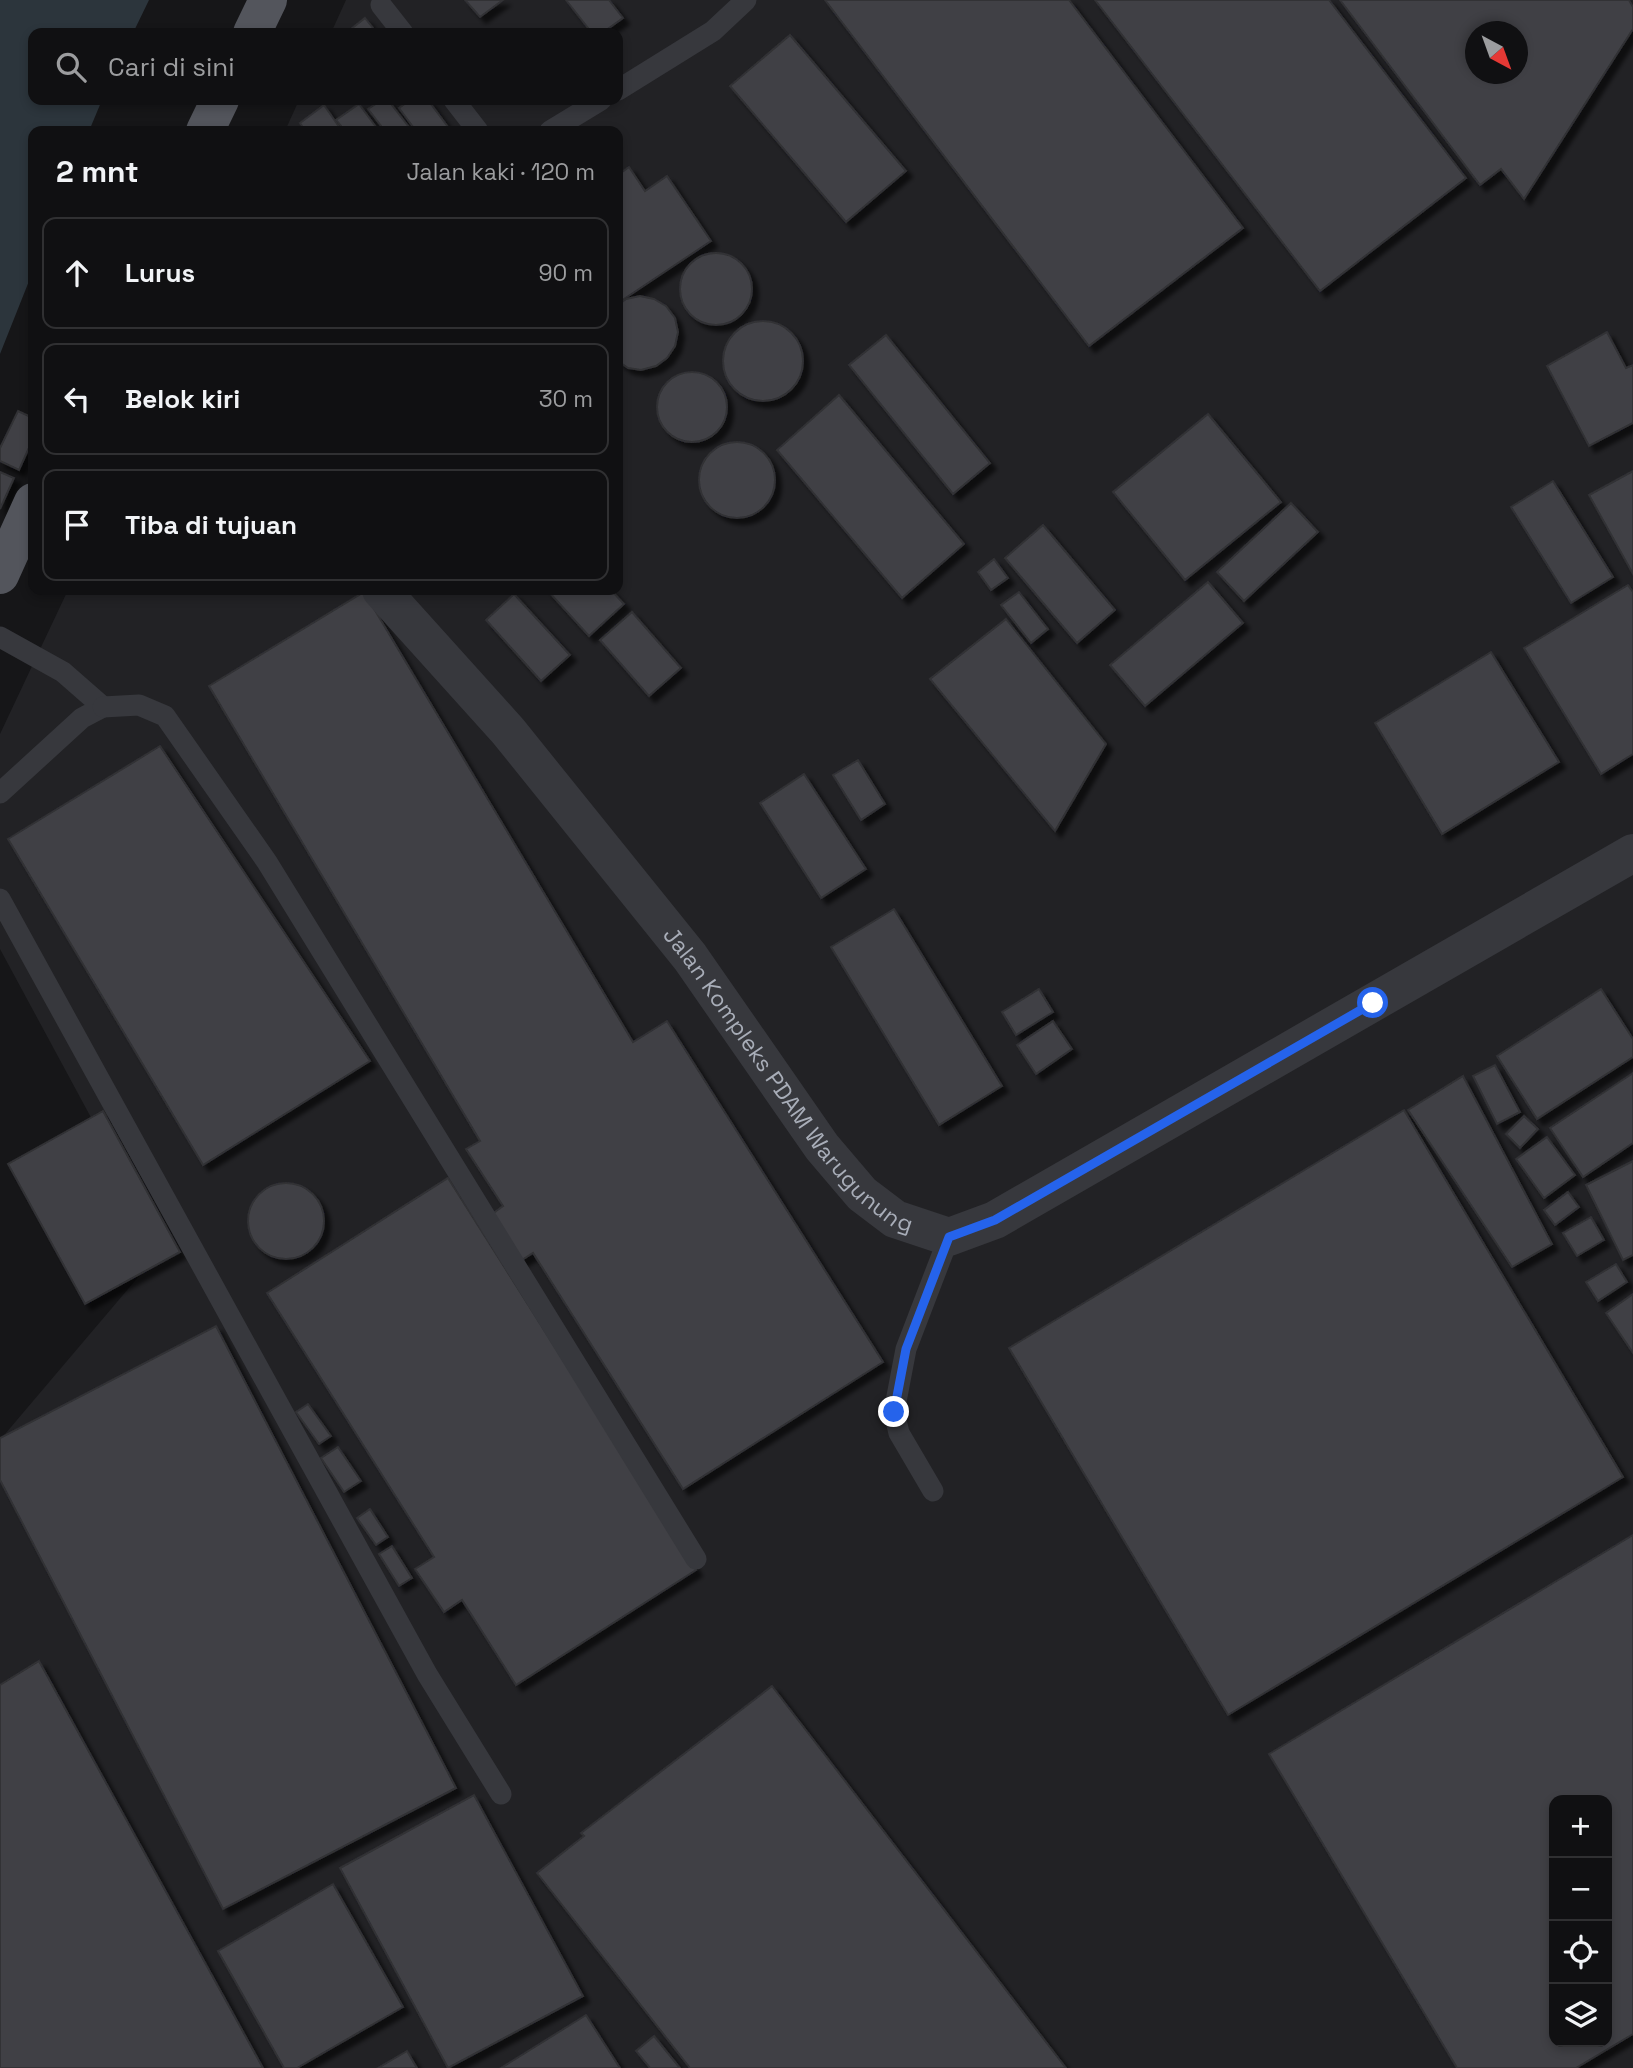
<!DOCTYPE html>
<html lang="id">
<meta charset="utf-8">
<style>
:root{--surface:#101012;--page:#1e1e20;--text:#f1f3f6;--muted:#9c9d9f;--line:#303032}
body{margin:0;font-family:"Space Grotesk",sans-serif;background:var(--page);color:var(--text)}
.controls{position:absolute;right:21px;bottom:21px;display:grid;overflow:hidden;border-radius:14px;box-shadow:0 4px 10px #0003}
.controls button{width:63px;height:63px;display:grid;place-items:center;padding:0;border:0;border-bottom:2px solid var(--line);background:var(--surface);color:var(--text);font:35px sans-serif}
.compass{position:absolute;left:1465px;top:21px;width:63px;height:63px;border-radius:50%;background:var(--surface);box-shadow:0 4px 10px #0003;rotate:139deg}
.stop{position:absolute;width:21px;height:21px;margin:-16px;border:5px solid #2563eb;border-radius:50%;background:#fff}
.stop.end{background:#2563eb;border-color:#fff;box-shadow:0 2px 7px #0008}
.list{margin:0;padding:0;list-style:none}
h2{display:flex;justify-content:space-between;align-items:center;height:91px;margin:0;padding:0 28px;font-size:30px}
h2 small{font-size:23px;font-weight:400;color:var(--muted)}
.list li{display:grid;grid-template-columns:46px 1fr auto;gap:21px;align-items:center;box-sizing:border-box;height:112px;margin:0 14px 14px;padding:0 14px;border:2px solid var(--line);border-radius:14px}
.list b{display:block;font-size:26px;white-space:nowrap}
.list em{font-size:23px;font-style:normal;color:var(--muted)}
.icon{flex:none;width:38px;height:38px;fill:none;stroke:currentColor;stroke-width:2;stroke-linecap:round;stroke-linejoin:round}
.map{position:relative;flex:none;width:1633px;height:2068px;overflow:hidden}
.search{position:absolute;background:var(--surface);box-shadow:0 4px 10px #0003;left:28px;top:28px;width:595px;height:77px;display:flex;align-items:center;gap:18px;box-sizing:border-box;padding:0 24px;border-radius:14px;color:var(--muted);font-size:26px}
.panel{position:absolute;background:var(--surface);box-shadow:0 4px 10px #0003;left:28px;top:126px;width:595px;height:469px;border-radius:14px}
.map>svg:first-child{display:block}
</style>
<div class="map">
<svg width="1633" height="2068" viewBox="0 0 1633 2068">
<defs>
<filter id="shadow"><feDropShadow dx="6" dy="6" stdDeviation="2" flood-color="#0009"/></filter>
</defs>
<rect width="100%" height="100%" fill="#161618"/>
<path fill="#222225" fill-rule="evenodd" d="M346 0H1633V2068H0V1440L162 1249 0 949V734L68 590H618V131H285L299 100H618V33H331ZM1476 32H1518V74H1476ZM1554 1800H1607V2042H1554Z"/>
<path fill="#2c353c" d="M0 0H149L133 33H33V100H102L89 131H33V271L0 354Z"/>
<g fill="#404145" stroke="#303034" stroke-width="2" fill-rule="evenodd" filter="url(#shadow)">
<path d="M465 0H503L480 17Z"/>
<path d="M566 0H609L623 18 602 33H592Z"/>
<path d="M825 0H1069L1243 228 1089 346Z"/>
<path d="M1095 0H1329L1466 178 1320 291Z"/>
<path d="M1340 0H1629L1633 7V29L1524 199 1501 169 1480 185ZM1476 32H1518V74H1476Z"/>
<path d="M365 18 377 33H346Z"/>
<path d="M790 35 906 171 846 222 730 86Z"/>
<path d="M382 100H388L412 131H385L368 109Z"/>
<path d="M410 100H428L451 131H416L399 108Z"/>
<path d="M359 104 379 131H345L336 120Z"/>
<path d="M324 105 342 131H305L300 123Z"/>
<path d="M629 167 645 191 667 176 711 241 618 303V175Z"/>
<circle cx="716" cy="289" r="36"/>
<path d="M640 296 654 299 666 306 675 318 678 332 675 346 667 358 656 366 641 370 628 368 618 361V305L626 299Z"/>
<circle cx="763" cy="361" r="40"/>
<path d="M1607 332 1626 368 1633 365V423L1589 446 1547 366Z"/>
<path d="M886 335 990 463 953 494 849 365Z"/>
<circle cx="692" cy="407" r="35"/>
<path d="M839 395 964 544 902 598 777 450Z"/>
<path d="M18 411 33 418V439L19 470 0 461V448Z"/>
<path d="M1208 414 1281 502 1185 580 1113 492Z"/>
<circle cx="737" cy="480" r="38"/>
<path d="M1633 471V574L1589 495Z"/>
<path d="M0 472 14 478 0 509Z"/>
<path d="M1553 481 1613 577 1571 603 1511 507Z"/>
<path d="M1291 503 1318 532 1244 601 1217 572Z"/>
<path d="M1043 525 1115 610 1077 643 1005 558Z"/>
<path d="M994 559 1008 578 991 590 978 572Z"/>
<path d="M1208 582 1243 623 1145 706 1110 665Z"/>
<path d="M1628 585 1633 592V754L1601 774 1524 648Z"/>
<path d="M547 590H611L624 604 589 636Z"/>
<path d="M364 592 633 1042 667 1021 883 1362 683 1489 533 1253 519 1262 488 1217 503 1206 466 1149 480 1141 209 686Z"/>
<path d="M1019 592 1048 629 1031 643 1001 605Z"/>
<path d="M514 594 570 655 541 681 486 620Z"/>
<path d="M632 612 681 668 649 696 600 640Z"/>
<path d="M1006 619 1106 744 1055 831 930 679Z"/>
<path d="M1491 652 1559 762 1442 834 1375 723Z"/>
<path d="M160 746 370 1061 203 1165 8 839Z"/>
<path d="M858 760 885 804 861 820 833 775Z"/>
<path d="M804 774 866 869 821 898 760 803Z"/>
<path d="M894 909 1002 1086 939 1125 831 947Z"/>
<path d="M1039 989 1053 1012 1016 1035 1002 1012Z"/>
<path d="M1601 989 1633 1039V1057L1537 1119 1497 1056Z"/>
<path d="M1053 1021 1072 1049 1036 1074 1017 1045Z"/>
<path d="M1495 1065 1520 1112 1497 1124 1473 1076Z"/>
<path d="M1633 1073V1143L1583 1177 1550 1128Z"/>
<path d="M1463 1076 1552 1244 1512 1267 1408 1110Z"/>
<path d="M1404 1110 1623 1477 1228 1715 1009 1348Z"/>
<path d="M103 1111 180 1252 85 1304 8 1164Z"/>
<path d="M1524 1116 1538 1129 1520 1148 1506 1134Z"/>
<path d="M1547 1137 1575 1175 1544 1198 1516 1159Z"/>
<path d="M1633 1161V1255L1623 1260 1586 1185Z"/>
<path d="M448 1178 696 1570 516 1685 462 1600 444 1612 415 1569 434 1557 267 1293Z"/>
<circle cx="286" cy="1221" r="38"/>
<path d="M1568 1192 1579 1207 1555 1225 1544 1210Z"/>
<path d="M1591 1217 1604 1240 1577 1256 1563 1233Z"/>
<path d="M1616 1264 1627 1282 1598 1301 1586 1282Z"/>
<path d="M1633 1294V1353L1606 1313Z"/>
<path d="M216 1326 456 1788 223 1909 0 1480V1438Z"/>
<path d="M308 1404 331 1436 319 1444 296 1412Z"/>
<path d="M338 1447 361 1481 344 1492 321 1458Z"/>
<path d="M370 1509 388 1537 376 1545 357 1518Z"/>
<path d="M1633 1535V2034L1576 2068H1457L1269 1754ZM1554 1800H1607V2042H1554Z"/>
<path d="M392 1546 412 1578 399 1586 379 1554Z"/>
<path d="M39 1661 263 2068H0V1685Z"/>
<path d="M772 1686 1066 2068H690L537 1873 584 1836 581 1833Z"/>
<path d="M474 1795 583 1996 448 2068 340 1868Z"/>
<path d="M333 1884 403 2007 297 2068H284L218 1951Z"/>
<path d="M586 2015 620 2068H501Z"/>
<path d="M654 2036 680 2068H650L636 2051Z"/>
<path d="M407 2051 417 2068H378Z"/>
</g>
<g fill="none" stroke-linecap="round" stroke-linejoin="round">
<g stroke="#37383d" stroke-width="21">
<path d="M381 5 403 33"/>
<path d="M618 90 713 31 746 0"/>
<path d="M454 100 478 131"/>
<path d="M550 131 601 100"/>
<path d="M0 637 63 672 103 707 82 718 0 793"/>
<path d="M103 707 139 705 165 716 267 862 696 1559"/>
<path d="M0 899 427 1674 501 1794"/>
<path d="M933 1491 899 1433 894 1412 906 1349 949 1237"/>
</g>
<path stroke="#37383d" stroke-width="38" id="s1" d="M381 590 508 731 690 957 822 1147 862 1194 895 1219 949 1237 995 1220 1633 853"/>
<g stroke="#53555c" stroke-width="38">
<path d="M252 33 268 0"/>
<path d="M205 131 220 100"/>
<path d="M0 575 33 502"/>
</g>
</g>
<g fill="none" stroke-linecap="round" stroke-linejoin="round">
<path stroke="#2563eb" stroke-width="9" d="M894 1412 906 1349 949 1237 995 1220 1373 1003"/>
</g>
<g text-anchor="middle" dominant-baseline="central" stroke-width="5" stroke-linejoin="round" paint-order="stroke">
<g font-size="23" fill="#a8adb8" stroke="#111113">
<text stroke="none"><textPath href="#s1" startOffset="639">Jalan Kompleks PDAM Warugunung</textPath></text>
</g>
</g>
</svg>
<div class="controls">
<button>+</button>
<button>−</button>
<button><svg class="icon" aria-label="locate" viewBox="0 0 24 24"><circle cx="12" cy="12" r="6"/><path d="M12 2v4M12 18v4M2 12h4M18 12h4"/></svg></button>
<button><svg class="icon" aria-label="layers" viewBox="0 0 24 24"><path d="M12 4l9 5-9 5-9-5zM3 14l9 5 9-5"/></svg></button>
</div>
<svg class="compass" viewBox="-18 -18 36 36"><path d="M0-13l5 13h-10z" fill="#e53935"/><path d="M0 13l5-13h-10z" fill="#9c9d9f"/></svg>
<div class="stop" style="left:1373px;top:1003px"></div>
<div class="stop end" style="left:894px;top:1412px"></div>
<div class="search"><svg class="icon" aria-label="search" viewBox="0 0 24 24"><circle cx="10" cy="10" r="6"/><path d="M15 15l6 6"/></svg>Cari di sini</div>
<section class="panel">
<h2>2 mnt<small>Jalan kaki · 120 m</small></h2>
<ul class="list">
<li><svg class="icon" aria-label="ahead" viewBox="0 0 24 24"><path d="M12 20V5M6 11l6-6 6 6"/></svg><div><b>Lurus</b></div><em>90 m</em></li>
<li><svg class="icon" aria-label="left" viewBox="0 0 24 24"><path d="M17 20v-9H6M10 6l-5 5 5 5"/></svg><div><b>Belok kiri</b></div><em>30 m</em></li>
<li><svg class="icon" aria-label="arrive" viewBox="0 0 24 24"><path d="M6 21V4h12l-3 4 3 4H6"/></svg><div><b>Tiba di tujuan</b></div></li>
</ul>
</section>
</div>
